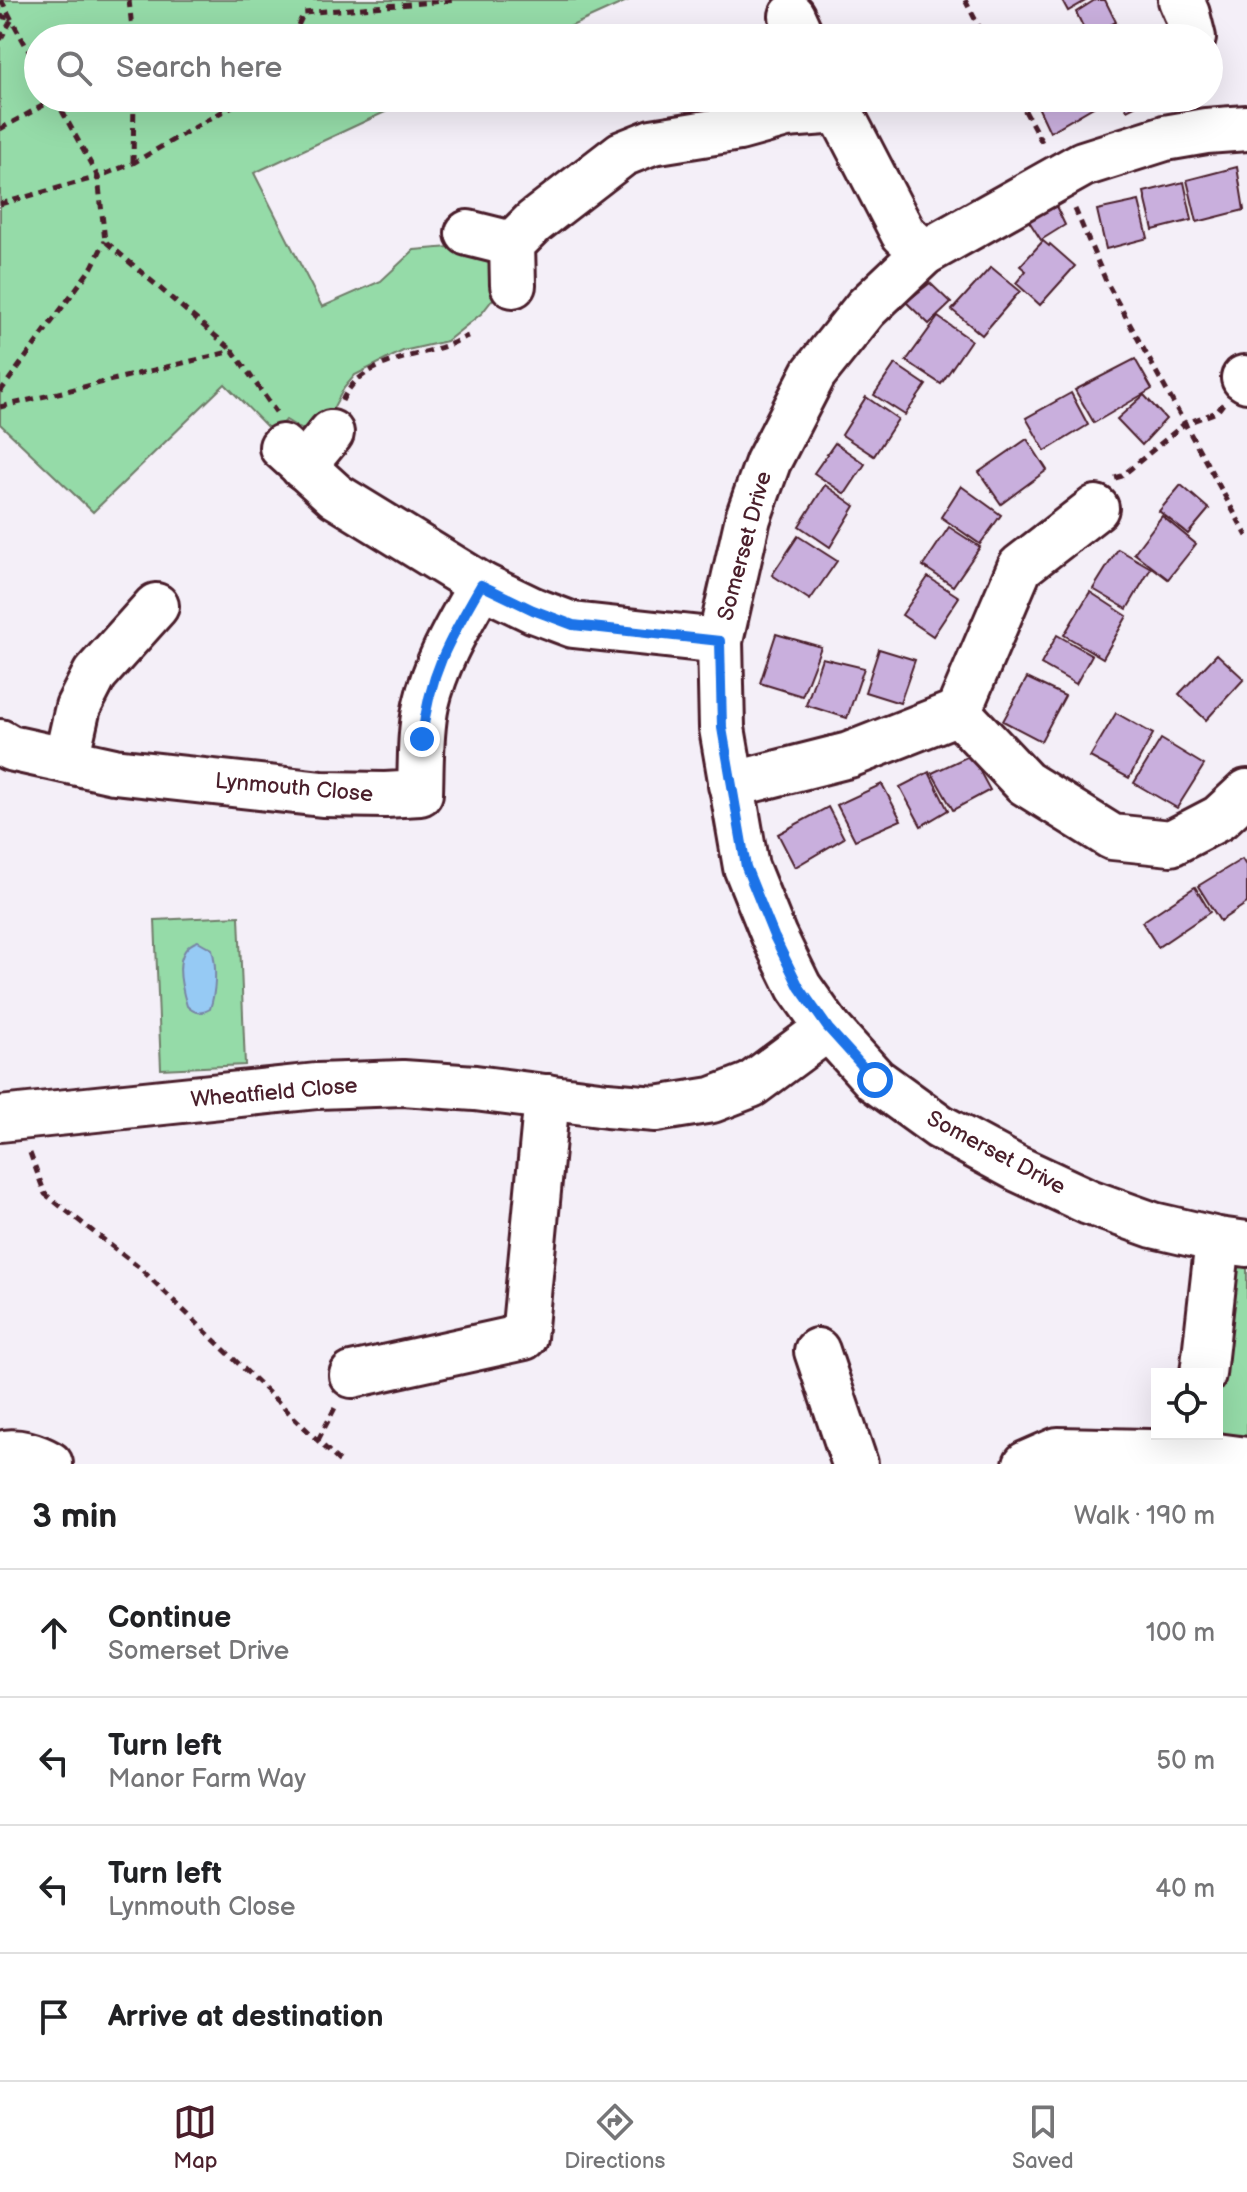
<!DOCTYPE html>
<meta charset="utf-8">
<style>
:root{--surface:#fff;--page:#f2f2f2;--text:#202124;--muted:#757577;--line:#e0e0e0;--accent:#4a1f2b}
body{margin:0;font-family:"Balsamiq Sans",sans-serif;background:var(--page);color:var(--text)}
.controls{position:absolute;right:24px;bottom:24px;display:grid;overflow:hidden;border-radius:0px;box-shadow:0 8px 32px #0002}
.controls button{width:72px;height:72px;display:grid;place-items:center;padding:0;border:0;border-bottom:2px solid var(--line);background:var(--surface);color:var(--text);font:40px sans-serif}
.stop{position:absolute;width:24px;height:24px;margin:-18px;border:6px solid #1a73e8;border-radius:50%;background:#fff}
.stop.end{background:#1a73e8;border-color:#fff;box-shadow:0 2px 8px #0008}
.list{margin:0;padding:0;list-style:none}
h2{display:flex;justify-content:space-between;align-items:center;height:104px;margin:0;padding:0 32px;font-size:34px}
h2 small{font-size:26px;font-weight:400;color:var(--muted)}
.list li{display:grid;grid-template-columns:52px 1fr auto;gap:24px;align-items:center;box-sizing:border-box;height:128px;padding:0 32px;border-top:2px solid var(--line)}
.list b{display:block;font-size:30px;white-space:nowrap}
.list p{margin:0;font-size:26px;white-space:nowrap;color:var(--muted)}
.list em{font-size:26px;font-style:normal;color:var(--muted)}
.icon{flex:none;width:44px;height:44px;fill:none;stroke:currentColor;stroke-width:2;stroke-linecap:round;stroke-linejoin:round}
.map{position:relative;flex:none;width:1247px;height:1464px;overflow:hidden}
.search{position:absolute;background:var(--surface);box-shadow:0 8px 32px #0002;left:24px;right:24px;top:24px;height:88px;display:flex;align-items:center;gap:20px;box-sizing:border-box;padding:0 28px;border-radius:44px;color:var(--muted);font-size:30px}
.sheet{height:616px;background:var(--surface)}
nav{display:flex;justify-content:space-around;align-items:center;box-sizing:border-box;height:112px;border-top:2px solid var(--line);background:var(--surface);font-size:22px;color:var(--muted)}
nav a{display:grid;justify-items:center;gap:4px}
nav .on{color:var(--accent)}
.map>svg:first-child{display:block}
</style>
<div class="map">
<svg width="1247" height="1464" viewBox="0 0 1247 1464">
<rect width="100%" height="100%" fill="#f4eff8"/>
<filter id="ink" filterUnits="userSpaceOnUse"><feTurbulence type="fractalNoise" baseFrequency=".0125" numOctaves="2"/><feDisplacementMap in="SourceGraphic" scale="16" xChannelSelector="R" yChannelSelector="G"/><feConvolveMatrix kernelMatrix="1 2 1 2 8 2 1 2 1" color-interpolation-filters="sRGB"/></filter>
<g filter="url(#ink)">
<g fill="#95dba8" stroke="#707d6a" stroke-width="2">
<path d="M0 0H629L545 38H38V98H415L254 173 322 307 381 281 414 250 450 247 492 261 499 291 482 313 447 341 403 351 355 375 344 388 323 427 306 432 286 420 274 434 225 384 93 512 0 424Z"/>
<path d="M239 916 245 1065 161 1069 155 920Z"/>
<path d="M1218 1240 1247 1244V1460L1217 1434Z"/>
</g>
<path fill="#96caf4" stroke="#7886a4" stroke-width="2" d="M198 941 212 949C217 967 216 991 210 1009 201 1014 195 1014 187 1006 181 986 171 950 198 941Z"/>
<g fill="#c9afdd" stroke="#4a1f2b" stroke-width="2">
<path d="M1062 0H1087L1068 11Z"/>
<path d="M1095 0H1105L1116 22 1088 37 1076 12Z"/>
<path d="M1034 98H1106L1107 99 1050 132Z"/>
<path d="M1121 98H1150L1127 110Z"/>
<path d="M1237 167 1244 210 1197 222 1187 180Z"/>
<path d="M1184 182 1192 220 1153 230 1144 192Z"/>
<path d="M1139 201 1148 238 1106 249 1097 210Z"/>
<path d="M1054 202 1065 225 1041 240 1027 218Z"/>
<path d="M1043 241 1049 246 1050 244 1075 266 1040 305 1016 283 1026 271 1020 266Z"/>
<path d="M991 267 1020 291 982 335 952 310Z"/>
<path d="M930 283 951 303 929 324 906 302Z"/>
<path d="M938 317 971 340 941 384 906 361Z"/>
<path d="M1135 359 1152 389 1094 423 1075 390Z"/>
<path d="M895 364 926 385 905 415 874 395Z"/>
<path d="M1071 393 1088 425 1045 451 1026 418Z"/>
<path d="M1144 395 1166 419 1142 445 1117 419Z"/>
<path d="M866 397 898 419 874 456 842 435Z"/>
<path d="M1027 439 1047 470 1001 504 979 472Z"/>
<path d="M835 443 865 464 845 494 814 473Z"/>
<path d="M825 485 855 506 830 547 799 526Z"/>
<path d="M1181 485 1209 509 1188 534 1159 511Z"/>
<path d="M961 486 1001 515 980 544 941 517Z"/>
<path d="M1162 516 1196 544 1168 579 1134 553Z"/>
<path d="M949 527 980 547 953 586 923 566Z"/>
<path d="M798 536 837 561 810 600 772 575Z"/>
<path d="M1118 549 1151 568 1127 609 1093 589Z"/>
<path d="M928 577 959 597 933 636 902 615Z"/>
<path d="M1090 592 1127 616 1103 658 1064 635Z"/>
<path d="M776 634 821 647 802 696 760 683Z"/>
<path d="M1057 635 1092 655 1076 684 1041 664Z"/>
<path d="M879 649 915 660 900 703 865 692Z"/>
<path d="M1217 654 1244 679 1206 720 1179 694Z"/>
<path d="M822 658 864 668 847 718 806 705Z"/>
<path d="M1027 678 1065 696 1041 741 1003 721Z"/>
<path d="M1116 713 1153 734 1129 778 1090 757Z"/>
<path d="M1161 739 1204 765 1177 808 1134 783Z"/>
<path d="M971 755 990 790 953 810 932 773Z"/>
<path d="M929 772 948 810 921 826 900 787Z"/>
<path d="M882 784 901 820 855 840 837 805Z"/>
<path d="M828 807 844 838 795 867 778 834Z"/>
<path d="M1242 859 1247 867V903L1220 921 1198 886Z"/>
<path d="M1195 887 1210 912 1158 947 1142 922Z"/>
</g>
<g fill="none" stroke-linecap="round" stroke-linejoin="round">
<defs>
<g id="minor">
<path d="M1181 0 1187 14 1193 38"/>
<path d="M792 16 802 38"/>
<path d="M833 98 903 233 924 253"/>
<path d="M1247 128 1206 131 1165 138 1083 164 924 253 866 308 814 373 768 462 748 518 720 641 722 728 746 867 774 936 799 987 828 1028 875 1080 940 1127 1018 1169 1089 1202 1153 1225 1218 1240 1247 1244"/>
<path d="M468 233 512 244"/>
<path d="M513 285 512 244 534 222 622 154 652 142 739 128 786 115 839 111"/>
<path d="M1244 378 1247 380"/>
<path d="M282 447 336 496 481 585 533 610 573 625 720 641"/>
<path d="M303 467 331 433"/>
<path d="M958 712 1025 783 1112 837 1171 843 1219 818 1247 792"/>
<path d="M0 742 10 748 114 771 322 794 385 795 420 793C421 764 420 733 426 705 436 661 459 624 481 585"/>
<path d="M66 760 78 707 95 674 156 606"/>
<path d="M731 785 849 755 958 712 1020 567 1096 508"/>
<path d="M0 1119 317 1086 403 1083 475 1088 607 1105 656 1109 712 1100 751 1085 828 1028"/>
<path d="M817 1351 855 1464"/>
<path d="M1203 1374 1218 1240"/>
<path d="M352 1375 524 1337 547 1097"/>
<path d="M0 1454C16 1449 36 1456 50 1464"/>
<path d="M1026 1464 1058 1450 1194 1453 1247 1460"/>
</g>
</defs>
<use href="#minor" stroke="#4a1f2b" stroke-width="50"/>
<g stroke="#4a1f2b" stroke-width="5" stroke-dasharray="8 6" stroke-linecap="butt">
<path d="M1 0 38 68"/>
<path d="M129 0 133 38"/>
<path d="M965 0 985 38"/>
<path d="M0 16 12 19 0 40"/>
<path d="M292 38 304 13 457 0"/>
<path d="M55 98 98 177 133 163 246 98"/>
<path d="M1018 98 1044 146"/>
<path d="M0 129 55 99"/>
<path d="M133 163 134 98"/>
<path d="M0 204 98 177 105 241 233 351"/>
<path d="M1075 209 1106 281 1247 536"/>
<path d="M0 392 92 267 105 241"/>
<path d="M342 401C360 361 408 359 445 346 453 344 460 339 468 336"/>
<path d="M0 407 233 351 276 412"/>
<path d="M1115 478 1122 476 1184 424 1217 412 1223 404"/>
<path d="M30 1153 45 1194 141 1269 342 1464"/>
<path d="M318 1440 337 1404"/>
</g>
<use href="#minor" stroke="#fff" stroke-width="44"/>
</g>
</g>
<g fill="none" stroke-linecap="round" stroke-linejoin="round" filter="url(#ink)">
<path stroke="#1a73e8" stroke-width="10" d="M422 739C429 674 449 640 481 585L533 610 573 625 720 641 722 728 746 867 774 936 799 987 828 1028 875 1080"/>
</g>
<g text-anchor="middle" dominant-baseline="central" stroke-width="8" stroke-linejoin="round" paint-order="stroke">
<g font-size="22" fill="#4a1f2b" stroke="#fff">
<text transform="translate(745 546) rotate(-75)">Somerset Drive</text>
<text transform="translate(294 788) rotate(5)">Lynmouth Close</text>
<text transform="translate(274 1093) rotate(-5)">Wheatfield Close</text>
<text transform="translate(996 1153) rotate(28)">Somerset Drive</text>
</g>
</g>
</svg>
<div class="controls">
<button><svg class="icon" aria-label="locate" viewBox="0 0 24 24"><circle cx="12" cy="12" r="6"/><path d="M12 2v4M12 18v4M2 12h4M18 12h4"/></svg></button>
</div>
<div class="stop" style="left:875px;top:1080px"></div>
<div class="stop end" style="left:422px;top:739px"></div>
<div class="search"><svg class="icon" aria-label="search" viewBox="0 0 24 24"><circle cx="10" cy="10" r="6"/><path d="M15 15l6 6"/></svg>Search here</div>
</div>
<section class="sheet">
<h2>3 min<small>Walk · 190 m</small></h2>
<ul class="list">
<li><svg class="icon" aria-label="ahead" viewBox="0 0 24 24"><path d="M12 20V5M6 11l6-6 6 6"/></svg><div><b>Continue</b><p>Somerset Drive</p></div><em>100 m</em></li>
<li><svg class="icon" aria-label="left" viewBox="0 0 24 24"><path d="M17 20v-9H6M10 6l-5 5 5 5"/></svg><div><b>Turn left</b><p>Manor Farm Way</p></div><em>50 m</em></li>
<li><svg class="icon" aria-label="left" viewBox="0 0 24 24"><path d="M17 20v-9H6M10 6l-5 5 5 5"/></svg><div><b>Turn left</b><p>Lynmouth Close</p></div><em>40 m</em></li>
<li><svg class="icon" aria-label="arrive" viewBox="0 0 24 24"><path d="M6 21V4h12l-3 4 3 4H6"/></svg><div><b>Arrive at destination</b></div></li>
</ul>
</section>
<nav>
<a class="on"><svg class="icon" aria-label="map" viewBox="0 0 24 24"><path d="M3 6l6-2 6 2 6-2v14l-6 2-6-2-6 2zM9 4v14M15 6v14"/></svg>Map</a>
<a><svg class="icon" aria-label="directions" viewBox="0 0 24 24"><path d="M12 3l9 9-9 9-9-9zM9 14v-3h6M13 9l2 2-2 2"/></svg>Directions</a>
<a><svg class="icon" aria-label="saved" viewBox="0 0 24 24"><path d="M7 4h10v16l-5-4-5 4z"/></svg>Saved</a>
</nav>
